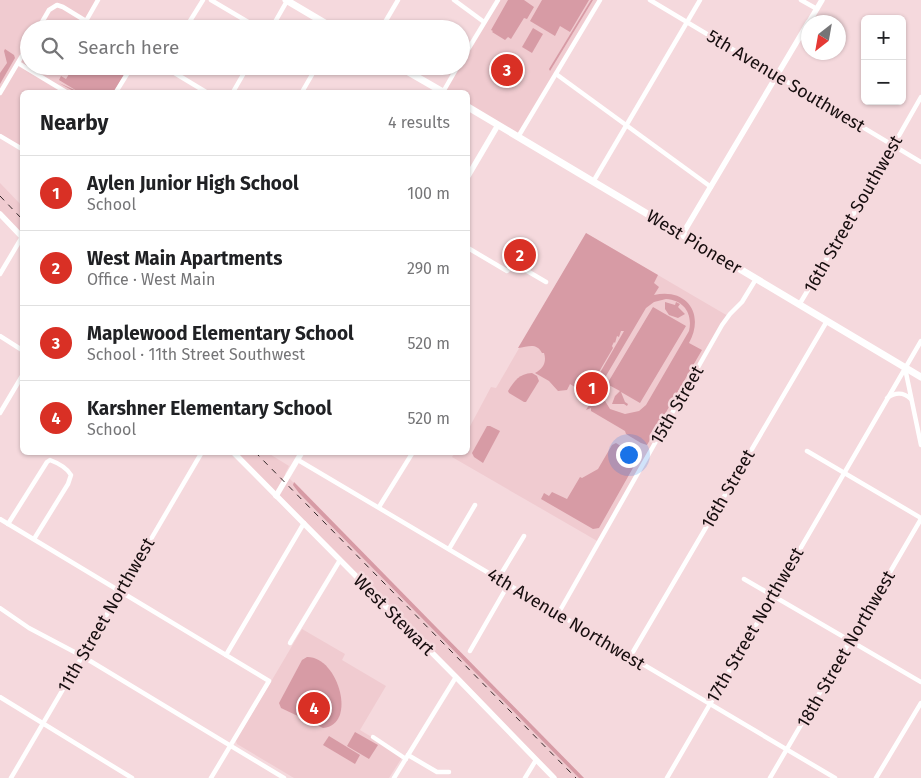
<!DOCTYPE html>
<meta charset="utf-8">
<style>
:root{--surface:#fff;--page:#f2f2f2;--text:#202124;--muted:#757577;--line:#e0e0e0;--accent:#d93025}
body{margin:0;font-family:"Fira Sans",sans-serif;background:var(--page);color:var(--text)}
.controls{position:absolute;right:15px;top:15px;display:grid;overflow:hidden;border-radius:8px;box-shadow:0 1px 4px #0004}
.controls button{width:45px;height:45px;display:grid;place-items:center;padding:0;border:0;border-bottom:1px solid var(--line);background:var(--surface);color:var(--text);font:25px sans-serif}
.compass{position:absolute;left:801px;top:15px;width:45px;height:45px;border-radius:50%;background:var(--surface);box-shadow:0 1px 4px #0004;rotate:211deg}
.you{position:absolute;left:628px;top:454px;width:18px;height:18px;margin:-12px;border:4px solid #fff;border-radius:50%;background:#1a73e8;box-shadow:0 0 0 8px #1a73e833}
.badge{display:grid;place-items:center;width:32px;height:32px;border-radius:50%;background:var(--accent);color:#fff;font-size:16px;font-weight:700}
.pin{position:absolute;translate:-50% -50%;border:2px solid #fff;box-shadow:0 1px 5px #0006}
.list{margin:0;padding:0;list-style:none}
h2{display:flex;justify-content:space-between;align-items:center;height:65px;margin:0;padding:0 20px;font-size:21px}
h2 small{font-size:16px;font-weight:400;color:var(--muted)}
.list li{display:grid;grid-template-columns:32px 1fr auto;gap:15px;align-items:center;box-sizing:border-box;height:75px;padding:0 20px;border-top:1px solid var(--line)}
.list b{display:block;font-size:19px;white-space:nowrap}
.list p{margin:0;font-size:16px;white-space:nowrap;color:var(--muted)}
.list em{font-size:16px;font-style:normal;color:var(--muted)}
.icon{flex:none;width:28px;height:28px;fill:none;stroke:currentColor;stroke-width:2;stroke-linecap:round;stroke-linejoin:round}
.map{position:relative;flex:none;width:921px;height:778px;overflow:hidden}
.search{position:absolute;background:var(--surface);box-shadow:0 1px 4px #0004;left:20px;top:20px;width:450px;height:55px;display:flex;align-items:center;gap:12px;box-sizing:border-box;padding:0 18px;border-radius:28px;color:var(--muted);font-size:19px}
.panel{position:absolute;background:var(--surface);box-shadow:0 1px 4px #0004;left:20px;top:90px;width:450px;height:365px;border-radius:8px}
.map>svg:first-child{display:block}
</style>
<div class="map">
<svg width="921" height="778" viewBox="0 0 921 778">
<rect width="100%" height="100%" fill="#f5d9dd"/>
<g fill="#f0cbd0">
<path d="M0 0H98L86 21 99 29H29V66H132L116 92H22V149L0 136Z"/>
<path d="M498 0H600L518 137 468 107V92H443L458 66H461V61Z"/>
<path d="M0 183 22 206V237L0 214Z"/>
<path d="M586 233 728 316 599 542 452 457 455 453 468 452V430L491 387 496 388Z"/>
<path d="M233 453H268L289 466 285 474 584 778H554Z"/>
<path d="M302 629 345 654 342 660 386 686 360 730 403 756 389 778H294L237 744 236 741Z"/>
</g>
<g fill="#d79ba5" fill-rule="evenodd">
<path d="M508 0H524L534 7 527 19 524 18 511 39 508 37 505 40 492 32 493 31 491 30Z"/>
<path d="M542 0H589L570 32 560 26 555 36 530 21Z"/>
<path d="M591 0H593L550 71 549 69Z"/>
<path d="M533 28 543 34 532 53 522 47Z"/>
<path d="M5 49 14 55 15 58 0 84V73L7 63 4 51Z"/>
<path d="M74 66H129L114 92H75L59 83 77 91 59 80 61 76 66 79Z"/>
<path d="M586 233 658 275 654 283 659 287 654 295C687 288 705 314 689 343L702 350 647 445 641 443 626 434 625 431 591 411V408L586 410 594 396V394L597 395V393L595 394 590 390 624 331H621L619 337 617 336 615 343 614 342 612 346 613 348 586 394 570 384 567 390 558 391 549 381 535 373C543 369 547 362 544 353H542C536 342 528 347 518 348ZM666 299C684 300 693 314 689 331L646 405 639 411 625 414 610 409 602 396 603 381 646 308 654 302Z"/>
<path d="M665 302 675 305 676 302 680 304 678 307 685 314 678 318 669 315 665 309Z"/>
<path d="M653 307 686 326 640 403 621 392 625 402 628 404 627 406 624 404H612L615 396 620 391 607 384Z"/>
<path d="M532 373 537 376 539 381 526 402H524L509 393 508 391C515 380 519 374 532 373Z"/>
<path d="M487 426H490L500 431 483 463 474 457 472 453Z"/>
<path d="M616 443 635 455 638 459 599 528 593 529 541 499 544 493 549 496 552 492 567 499 580 477 582 478 598 469 612 445Z"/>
<path d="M294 482 584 778H579L299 493 293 485Z"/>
<path d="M307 657C338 656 358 725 323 728L281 708 279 703 302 660Z"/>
<path d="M355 732 378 745 369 759 347 746Z"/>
<path d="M329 736 360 755 355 764 323 745Z"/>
</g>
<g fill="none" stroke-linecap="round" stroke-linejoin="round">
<g stroke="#fff" stroke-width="4.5">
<path d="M211 0 260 29"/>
<path d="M454 0 484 22"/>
<path d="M650 0 921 162"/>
<path d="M801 0 817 9"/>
<path d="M86 21 98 0"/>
<path d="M38 29 49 10 57 5 63 7 99 29"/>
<path d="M185 29 203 0"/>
<path d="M271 29 287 1"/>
<path d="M381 29 398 0"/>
<path d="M461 61 498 0"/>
<path d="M18 63 66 92"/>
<path d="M163 66 206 92"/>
<path d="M556 74 711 187"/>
<path d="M116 92 132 66"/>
<path d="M233 92 248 66"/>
<path d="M302 92 317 66"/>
<path d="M443 92 458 66"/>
<path d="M0 93 29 44"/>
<path d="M0 136 22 149"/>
<path d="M518 137 600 0"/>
<path d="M593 182 700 0"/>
<path d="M468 248 507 271 512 266 517 265 546 282"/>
<path d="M0 274 22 237"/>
<path d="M799 305 872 183 921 97"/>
<path d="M0 336 22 350"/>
<path d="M905 368 921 445"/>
<path d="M887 398C896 392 903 392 911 399"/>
<path d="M0 413 22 376"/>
<path d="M807 451 921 518"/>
<path d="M298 460 835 778"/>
<path d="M379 507 413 452"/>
<path d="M0 519 269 681 211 778"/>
<path d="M8 524 47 462 50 460C58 463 67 468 71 475L68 484 34 539"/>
<path d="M449 549 475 505"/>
<path d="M498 579 524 536"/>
<path d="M744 579 921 682"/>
<path d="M0 608 29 628 82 656 284 778"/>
<path d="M558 614 722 325 730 314 742 302 756 279"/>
<path d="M290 643 340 560"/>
<path d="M470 651 508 585"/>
<path d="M226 655 304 523"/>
<path d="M630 657 827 321"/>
<path d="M0 697 132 778"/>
<path d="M373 737 406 759"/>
<path d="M408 755 437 772H449"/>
<path d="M11 778 202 452"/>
<path d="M394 778 456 677"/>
<path d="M525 778 536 760"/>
<path d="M667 778 921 341"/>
<path d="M770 778 921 519"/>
<path d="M876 778 921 703"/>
</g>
<g stroke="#fff" stroke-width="5.5">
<path d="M809 22 822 0"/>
<path d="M468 176 498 125"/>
<path d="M0 214 22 237"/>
<path d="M682 235 808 23"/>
<path d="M233 452 456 677 554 778"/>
<path d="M276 496 302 452"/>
</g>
<g stroke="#fff" stroke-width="7">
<path d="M286 0 335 29"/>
<path d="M398 66 443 92"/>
<path d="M468 107 921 377"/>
</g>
<g stroke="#302526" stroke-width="1" stroke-dasharray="6 6" stroke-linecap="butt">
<path d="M0 196 22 219"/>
<path d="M255 452 576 778"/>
</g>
</g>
<g text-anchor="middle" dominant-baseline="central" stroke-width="5" stroke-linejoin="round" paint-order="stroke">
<g font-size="18" fill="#160d0e" stroke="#f5d9dd">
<text transform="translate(786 81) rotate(31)">5th Avenue Southwest</text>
<text transform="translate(853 214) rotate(-60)">16th Street Southwest</text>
<text transform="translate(694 242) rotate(31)">West Pioneer</text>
<text transform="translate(677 405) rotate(-60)">15th Street</text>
<text transform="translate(728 489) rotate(-60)">16th Street</text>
<text transform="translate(106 615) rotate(-60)">11th Street Northwest</text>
<text transform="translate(394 615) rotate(45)">West Stewart</text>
<text transform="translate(566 619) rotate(31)">4th Avenue Northwest</text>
<text transform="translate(755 625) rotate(-60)">17th Street Northwest</text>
<text transform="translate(846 649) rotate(-60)">18th Street Northwest</text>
</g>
</g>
</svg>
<div class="controls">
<button>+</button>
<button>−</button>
</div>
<svg class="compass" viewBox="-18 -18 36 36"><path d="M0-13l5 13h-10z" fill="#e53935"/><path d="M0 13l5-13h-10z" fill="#757577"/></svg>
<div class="you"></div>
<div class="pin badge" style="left:592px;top:388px">1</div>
<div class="pin badge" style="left:520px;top:255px">2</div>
<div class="pin badge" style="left:507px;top:70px">3</div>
<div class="pin badge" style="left:314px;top:708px">4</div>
<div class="search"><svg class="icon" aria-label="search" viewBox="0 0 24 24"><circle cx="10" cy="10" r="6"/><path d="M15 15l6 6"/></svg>Search here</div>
<section class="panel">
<h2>Nearby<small>4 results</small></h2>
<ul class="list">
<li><span class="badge">1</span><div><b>Aylen Junior High School</b><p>School</p></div><em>100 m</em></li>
<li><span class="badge">2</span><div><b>West Main Apartments</b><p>Office · West Main</p></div><em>290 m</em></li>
<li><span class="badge">3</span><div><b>Maplewood Elementary School</b><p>School · 11th Street Southwest</p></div><em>520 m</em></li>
<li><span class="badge">4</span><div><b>Karshner Elementary School</b><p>School</p></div><em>520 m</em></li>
</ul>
</section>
</div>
